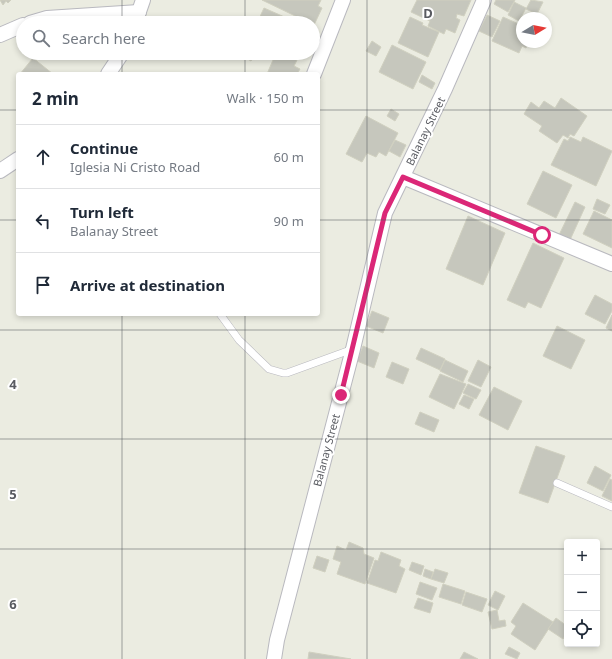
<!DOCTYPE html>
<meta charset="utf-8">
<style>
:root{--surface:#fff;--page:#f2f2f3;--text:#1f2937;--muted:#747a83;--line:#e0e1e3}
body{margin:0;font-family:"Noto Sans",sans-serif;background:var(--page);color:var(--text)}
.controls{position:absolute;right:12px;bottom:12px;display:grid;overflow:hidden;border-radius:4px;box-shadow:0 2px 6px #0003}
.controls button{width:36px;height:36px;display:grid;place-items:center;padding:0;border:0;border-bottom:1px solid var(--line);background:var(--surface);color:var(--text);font:20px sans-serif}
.compass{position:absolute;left:516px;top:12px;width:36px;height:36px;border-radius:50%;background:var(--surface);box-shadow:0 2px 6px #0003;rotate:80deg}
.stop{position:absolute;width:12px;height:12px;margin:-9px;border:3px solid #db2777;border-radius:50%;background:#fff}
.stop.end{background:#db2777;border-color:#fff;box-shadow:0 1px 4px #0008}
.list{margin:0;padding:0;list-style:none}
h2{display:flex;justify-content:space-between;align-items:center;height:52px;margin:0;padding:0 16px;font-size:17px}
h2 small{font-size:13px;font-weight:400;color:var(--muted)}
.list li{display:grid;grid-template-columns:26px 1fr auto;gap:12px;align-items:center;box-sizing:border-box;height:64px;padding:0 16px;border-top:1px solid var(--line)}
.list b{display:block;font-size:15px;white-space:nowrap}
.list p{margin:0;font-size:13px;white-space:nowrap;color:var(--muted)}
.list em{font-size:13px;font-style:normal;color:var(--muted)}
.icon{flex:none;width:22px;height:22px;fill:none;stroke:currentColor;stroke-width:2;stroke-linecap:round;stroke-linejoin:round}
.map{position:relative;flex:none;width:612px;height:659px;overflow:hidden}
.search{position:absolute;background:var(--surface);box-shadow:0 2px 6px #0003;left:16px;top:16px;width:304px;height:44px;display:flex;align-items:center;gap:10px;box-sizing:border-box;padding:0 14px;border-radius:22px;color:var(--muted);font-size:15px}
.panel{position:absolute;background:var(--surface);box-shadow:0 2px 6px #0003;left:16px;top:72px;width:304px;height:244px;border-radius:4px}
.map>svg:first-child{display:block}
</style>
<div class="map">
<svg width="612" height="659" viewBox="0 0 612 659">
<rect width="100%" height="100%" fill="#ebece1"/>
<g fill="#c6c7bd" stroke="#d0d0c0">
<path d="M0 0H11L8 3 6 1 3 5Z"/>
<path d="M262 0H321L318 6 322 8 314 25Z"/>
<path d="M417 0H471L464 16 457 14 456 18 460 20 455 33 446 29 444 34 428 26 430 21 411 12Z"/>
<path d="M496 0H515L508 12 494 4Z"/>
<path d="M531 0 543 2 537 14 526 9Z"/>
<path d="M514 2 526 8 519 21 508 15Z"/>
<path d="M264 8 298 23H257Z"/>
<path d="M487 15 500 21 492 37 479 31Z"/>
<path d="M410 17 423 23 422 25 439 32 428 57 398 43Z"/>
<path d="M503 17 521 25 522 24V42H529L526 48 522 46 519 53 492 41Z"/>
<path d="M372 41 381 47 376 56 366 51Z"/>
<path d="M392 45 426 62 413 89 379 72Z"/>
<path d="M246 53H255L251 61 244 57Z"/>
<path d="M276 53H287L298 58 294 66 300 69 297 74H267Z"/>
<path d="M33 58 53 74H20Z"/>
<path d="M422 75 435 83 432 89 419 82Z"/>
<path d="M561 98 587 116 574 136 570 134 568 138 563 135 557 143 539 131 542 126 524 114 531 102 539 108 544 101 555 108Z"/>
<path d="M391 109 399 114 395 121 387 116Z"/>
<path d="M366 116 398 133 386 156 379 152 376 157 367 153 362 162 346 154Z"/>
<path d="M570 137 581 142 583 137 612 151 596 186 551 165 564 139 568 141Z"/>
<path d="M395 140 406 145 400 157 389 151Z"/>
<path d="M543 171 572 185 556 218 527 204Z"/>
<path d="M597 199 610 205 605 214 593 209Z"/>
<path d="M575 202 585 207 570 240 559 235Z"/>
<path d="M594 211 612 220V248L583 234Z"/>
<path d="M468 216 505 233 483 285 446 269Z"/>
<path d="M533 243 564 258 541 308 528 302 525 308 507 300Z"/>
<path d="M595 295 612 304V311L605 324 585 314Z"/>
<path d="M372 311 389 318 383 333 366 326Z"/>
<path d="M612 315V331L606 328Z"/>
<path d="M557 326 585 340 571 369 543 356Z"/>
<path d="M363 346 379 353 374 368 357 361Z"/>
<path d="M421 348 445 359 440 370 416 359Z"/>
<path d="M445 360 468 371 463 382 440 371Z"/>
<path d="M478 360 491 367 481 387 468 381Z"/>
<path d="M392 362 409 369 403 384 386 377Z"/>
<path d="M440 374 466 384 454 409 429 397Z"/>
<path d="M468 384 481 390 476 399 463 393Z"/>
<path d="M494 387 522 401 508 430 479 415Z"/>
<path d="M464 395 474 399 469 409 459 404Z"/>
<path d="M420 412 439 420 434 432 415 424Z"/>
<path d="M536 446 565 456 548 503 519 493Z"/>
<path d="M595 466 611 475 603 491 587 483Z"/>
<path d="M610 479 612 480V501L602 496Z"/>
<path d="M349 542 363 548 364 554 374 558 365 584 337 574 341 562 333 559 337 546 346 550Z"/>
<path d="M381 552 401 560 399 566 405 569 396 593 367 583 375 560 378 561Z"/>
<path d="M317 556 329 560 325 572 313 568Z"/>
<path d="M412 562 424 566 421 575 409 570Z"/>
<path d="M425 569 433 572 431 579 423 576Z"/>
<path d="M435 569 448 573 444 583 431 579Z"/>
<path d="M420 582 437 588 432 600 416 594Z"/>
<path d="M443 584 465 591 461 604 439 597Z"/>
<path d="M495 591 505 596 498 610 488 605Z"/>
<path d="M466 592 487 599 482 612 462 605Z"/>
<path d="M418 598 433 603 430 613 414 608Z"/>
<path d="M523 603 553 622 535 650 511 634 516 626 511 622Z"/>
<path d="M497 610 499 621 505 620 506 626 492 629 488 612Z"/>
<path d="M556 618 567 626V633L563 639 548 629Z"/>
<path d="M509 647 520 653 517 659 505 654Z"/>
<path d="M309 652 351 659H308Z"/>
<path d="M464 652 478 659H460Z"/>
</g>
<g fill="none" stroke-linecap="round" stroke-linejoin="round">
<defs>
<g id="lane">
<path d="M220 314 239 340 269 369 283 373H287L353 349"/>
<path d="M557 483 612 507"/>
</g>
<g id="street">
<path d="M30 23 47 18 139 12"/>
<path d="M135 23 143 0"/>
<path d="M0 35 23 25"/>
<path d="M108 74 122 53"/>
<path d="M314 74 343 0"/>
<path d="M0 171 18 159"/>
<path d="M403 177 612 264"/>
<path d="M274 659 277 640 353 349 385 213 445 89 484 0"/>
</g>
</defs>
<use href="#lane" stroke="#b9b9bf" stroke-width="8"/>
<use href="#street" stroke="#b9b9bf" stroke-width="16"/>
<use href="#lane" stroke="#fff" stroke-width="7"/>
<use href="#street" stroke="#fff" stroke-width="14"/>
</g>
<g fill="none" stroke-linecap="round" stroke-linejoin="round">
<path stroke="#db2777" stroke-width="5" d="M341 395 385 213 403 177 542 235"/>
</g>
<path fill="none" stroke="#595b61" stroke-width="1" stroke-opacity="0.55" d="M122 0V23M245 0V23M367 0V659M490 0V659M122 53V74M245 53V74M0 110H18M318 110H612M0 220H18M318 220H612M122 314V659M245 314V659M0 330H612M0 439H612M0 549H567M597 549H612"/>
<g text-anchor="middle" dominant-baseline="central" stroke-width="4" stroke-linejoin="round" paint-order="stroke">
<g font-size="11" fill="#595b61" stroke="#fff">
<text transform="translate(425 131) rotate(-64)">Balanay Street</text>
<text transform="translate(326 450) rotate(-75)">Balanay Street</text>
</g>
</g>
<g font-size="13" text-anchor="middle" font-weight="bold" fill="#595b61" stroke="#fff" stroke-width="4" stroke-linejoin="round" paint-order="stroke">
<text x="428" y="18">D</text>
<text x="13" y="389">4</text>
<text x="13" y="499">5</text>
<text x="13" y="609">6</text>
</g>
</svg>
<div class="controls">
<button>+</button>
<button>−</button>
<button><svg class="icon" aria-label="locate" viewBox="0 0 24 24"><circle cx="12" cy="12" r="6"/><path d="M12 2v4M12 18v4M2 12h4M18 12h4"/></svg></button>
</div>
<svg class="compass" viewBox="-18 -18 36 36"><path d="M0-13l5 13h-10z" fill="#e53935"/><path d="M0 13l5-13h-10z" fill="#747a83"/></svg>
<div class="stop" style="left:542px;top:235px"></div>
<div class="stop end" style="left:341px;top:395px"></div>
<div class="search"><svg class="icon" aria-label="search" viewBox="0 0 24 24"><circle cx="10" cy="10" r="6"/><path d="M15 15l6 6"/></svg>Search here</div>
<section class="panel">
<h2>2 min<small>Walk · 150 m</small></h2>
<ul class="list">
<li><svg class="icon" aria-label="ahead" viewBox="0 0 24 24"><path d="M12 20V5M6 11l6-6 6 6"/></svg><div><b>Continue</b><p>Iglesia Ni Cristo Road</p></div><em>60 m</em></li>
<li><svg class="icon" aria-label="left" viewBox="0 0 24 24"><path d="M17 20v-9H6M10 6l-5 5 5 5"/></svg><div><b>Turn left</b><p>Balanay Street</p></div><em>90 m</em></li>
<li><svg class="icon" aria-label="arrive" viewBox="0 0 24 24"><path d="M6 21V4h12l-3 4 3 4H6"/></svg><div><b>Arrive at destination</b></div></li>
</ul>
</section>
</div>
